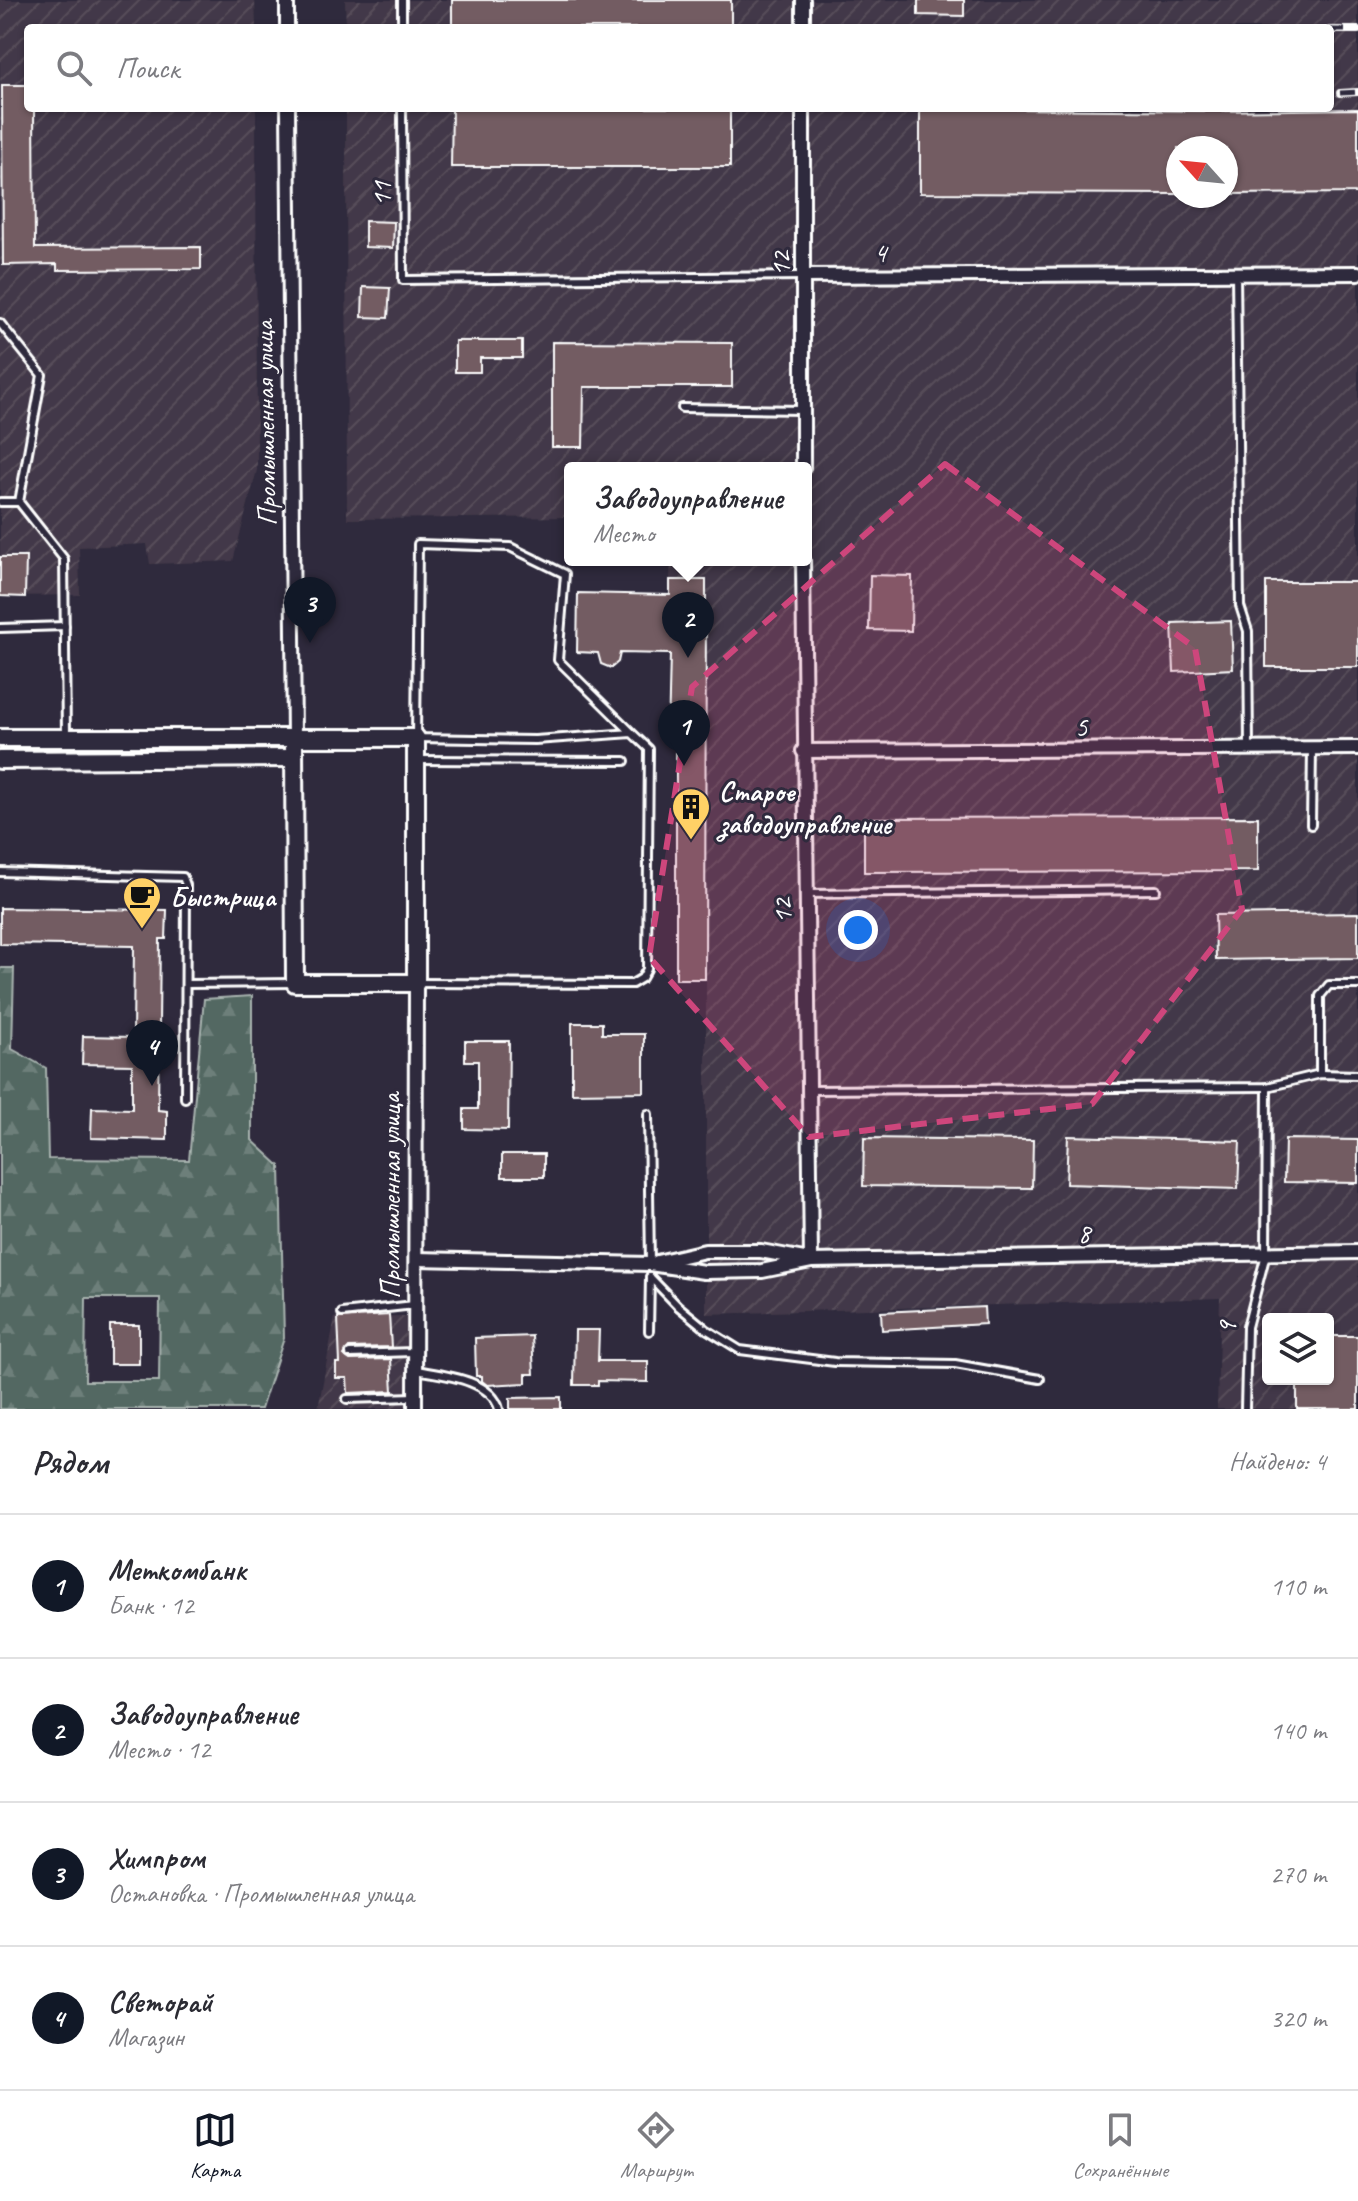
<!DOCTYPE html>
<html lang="ru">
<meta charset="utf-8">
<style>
:root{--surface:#fff;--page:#f7f7f7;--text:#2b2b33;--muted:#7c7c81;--line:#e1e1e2;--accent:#111827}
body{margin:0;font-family:Caveat,sans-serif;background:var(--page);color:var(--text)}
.controls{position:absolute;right:24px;bottom:24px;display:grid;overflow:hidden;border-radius:8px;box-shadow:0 2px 6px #0004}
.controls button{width:72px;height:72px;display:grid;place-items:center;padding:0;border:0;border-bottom:2px solid var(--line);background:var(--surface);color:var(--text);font:40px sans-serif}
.compass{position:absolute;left:1166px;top:136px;width:72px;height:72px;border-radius:50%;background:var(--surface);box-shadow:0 2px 6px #0004;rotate:297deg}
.you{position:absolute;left:858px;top:930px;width:28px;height:28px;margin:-20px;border:6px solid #fff;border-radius:50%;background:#1a73e8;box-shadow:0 0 0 12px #1a73e833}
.badge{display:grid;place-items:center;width:52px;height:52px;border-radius:50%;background:var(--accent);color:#fff;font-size:26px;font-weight:700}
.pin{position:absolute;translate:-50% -66px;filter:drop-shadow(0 2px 4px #0008)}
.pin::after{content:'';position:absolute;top:42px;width:28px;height:24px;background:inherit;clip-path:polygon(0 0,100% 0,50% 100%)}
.popup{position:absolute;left:564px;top:462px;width:248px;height:104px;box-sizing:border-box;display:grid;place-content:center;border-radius:8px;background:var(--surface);filter:drop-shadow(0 2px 6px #0005);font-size:26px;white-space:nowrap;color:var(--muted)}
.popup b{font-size:30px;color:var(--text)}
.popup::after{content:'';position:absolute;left:50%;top:100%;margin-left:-16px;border:16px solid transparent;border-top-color:var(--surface)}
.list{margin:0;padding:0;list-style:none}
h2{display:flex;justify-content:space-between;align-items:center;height:104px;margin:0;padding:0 32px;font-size:34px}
h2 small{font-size:26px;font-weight:400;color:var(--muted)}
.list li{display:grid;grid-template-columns:52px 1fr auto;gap:24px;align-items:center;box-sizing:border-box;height:144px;padding:0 32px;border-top:2px solid var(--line)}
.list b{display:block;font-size:30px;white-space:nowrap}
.list p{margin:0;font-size:26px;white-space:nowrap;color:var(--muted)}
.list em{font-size:26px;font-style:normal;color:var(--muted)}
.icon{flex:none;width:44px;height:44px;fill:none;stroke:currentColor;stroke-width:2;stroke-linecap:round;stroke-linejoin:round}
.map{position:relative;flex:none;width:1358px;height:1409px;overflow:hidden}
.search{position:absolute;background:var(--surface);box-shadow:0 2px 6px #0004;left:24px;right:24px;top:24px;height:88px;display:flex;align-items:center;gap:20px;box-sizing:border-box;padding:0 28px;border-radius:8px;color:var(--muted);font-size:30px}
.sheet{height:680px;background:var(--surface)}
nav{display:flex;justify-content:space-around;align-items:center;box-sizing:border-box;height:112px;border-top:2px solid var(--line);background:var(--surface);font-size:22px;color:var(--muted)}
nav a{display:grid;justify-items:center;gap:4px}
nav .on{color:var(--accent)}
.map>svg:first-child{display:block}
</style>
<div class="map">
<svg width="1358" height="1409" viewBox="0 0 1358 1409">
<defs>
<pattern id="industrial-furrows" width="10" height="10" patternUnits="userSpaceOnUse" patternTransform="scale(2)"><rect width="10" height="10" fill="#433948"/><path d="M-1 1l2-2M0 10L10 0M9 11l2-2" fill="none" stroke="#564d5a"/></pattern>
<pattern id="forest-firs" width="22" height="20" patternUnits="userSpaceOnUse" patternTransform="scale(2)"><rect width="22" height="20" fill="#536862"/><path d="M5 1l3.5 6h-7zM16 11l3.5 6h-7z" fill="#6d7f7a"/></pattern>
</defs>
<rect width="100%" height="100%" fill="#2f2a3d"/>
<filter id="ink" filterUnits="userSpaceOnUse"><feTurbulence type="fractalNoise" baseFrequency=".0125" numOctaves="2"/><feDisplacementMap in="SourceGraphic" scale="16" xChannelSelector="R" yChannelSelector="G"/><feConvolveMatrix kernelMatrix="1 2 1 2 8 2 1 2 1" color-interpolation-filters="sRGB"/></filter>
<g filter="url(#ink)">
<g fill="url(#industrial-furrows)" fill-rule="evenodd">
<path d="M0 0H255L256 28H28V108H256L257 470 233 561 150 564 147 544 79 547 80 595 0 596Z"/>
<path d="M345 0H1358V1409H1217L1220 1298 706 1314V580H670L671 560H806V468H570V517L347 519 346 108H1330V28H346ZM1178 148H1226V196H1178ZM1268 1319H1328V1379H1268Z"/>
<path d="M408 1316V1409H318L335 1317Z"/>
</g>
<rect fill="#536862" stroke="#a9b4b0" stroke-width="2" x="87" y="745" width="160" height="7"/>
<path fill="url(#forest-firs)" stroke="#a9b4b0" stroke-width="2" fill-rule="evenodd" d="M0 968H14L12 1049 46 1068 48 1159 189 1160 204 999 252 996V1140L280 1166 284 1338 261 1409H0ZM86 1298H160L159 1381H85Z"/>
<g fill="#735c62" stroke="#fff" stroke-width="2">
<rect x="452" y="0" width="279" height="28"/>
<path d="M918 0H964V16L918 15Z"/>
<path d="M2 85H28V108H34L35 248 201 247V269L57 270V264L3 265Z"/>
<path d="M452 108H730V167H451Z"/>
<path d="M920 108 1218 111 1358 109V193L1226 194V148H1178V194L920 193Z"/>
<path d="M365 221 394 222 393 248 365 247Z"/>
<path d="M363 287 390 288 388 318 362 317Z"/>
<path d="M455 341H522V358H480V372H455Z"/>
<path d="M552 342 732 343V387H584L583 447H552Z"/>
<path d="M0 557H26L25 597 0 596Z"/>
<path d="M870 575 912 576 911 631 869 630Z"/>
<path d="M670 580H706L705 979H676V735H668L670 654 620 653 618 662 611 668 601 664 598 653 577 652 578 593 670 595Z"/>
<rect x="1266" y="582" width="92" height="85"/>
<path d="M1231 621 1233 669 1174 672 1172 623Z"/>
<path d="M1258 817V871L864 872V818Z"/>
<path d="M0 908 167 910 166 939H160L158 1110 167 1111V1140L91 1138 92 1108 132 1109V1065L82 1064 83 1036 133 1037 134 946 0 944Z"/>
<path d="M1358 913V958L1216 960 1215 915Z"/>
<path d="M572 1023H602V1034H644V1092L572 1093Z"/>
<path d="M465 1041H509L508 1130 464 1129V1109H478V1061H465Z"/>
<path d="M1068 1136 1240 1141 1238 1189 1066 1184Z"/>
<path d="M864 1138 1033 1140 1032 1188 863 1186Z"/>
<path d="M1285 1139 1358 1140V1183L1284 1182Z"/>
<rect x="502" y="1154" width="42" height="23"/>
<path d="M984 1307 985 1324 882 1330 881 1312Z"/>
<path d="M389 1315 391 1347 349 1348 344 1355 350 1360 391 1359 393 1391 348 1393 347 1378H336V1363H340L338 1318Z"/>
<rect x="110" y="1325" width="29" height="39"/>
<path d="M575 1330H599L598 1361H648V1382L598 1381V1385H574Z"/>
<path d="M532 1336 534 1374H526V1383L487 1385 482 1381V1376H476L475 1338Z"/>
<path d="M1328 1336H1358V1409H1297V1379H1328Z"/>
<path d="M561 1397V1409H510V1398Z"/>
</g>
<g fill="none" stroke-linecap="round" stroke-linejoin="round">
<defs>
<g id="service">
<path d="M402 0V28"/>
<path d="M402 108 403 280 804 276"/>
<path d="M1236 273 1240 606 1248 631 1249 748"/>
<path d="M0 323 42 375 19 502"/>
<path d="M682 408 803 410"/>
<path d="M0 502H19L64 559 66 735"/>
<path d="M0 628 65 626"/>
<path d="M416 760 625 761"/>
<path d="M1311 825 1312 749"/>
<path d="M0 872 183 877 186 885 185 1098"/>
<path d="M806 894 1156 890"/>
<path d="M418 983 632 984 642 978 647 969 649 749 632 733 535 740 416 738 418 544 510 547 565 574 558 660 632 733"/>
<path d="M187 984 295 983"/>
<path d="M1320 1074V996L1329 985H1358"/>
<path d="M809 1090 1267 1087 1320 1074 1358 1075"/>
<path d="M648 1114 650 1266"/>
<path d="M650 1277 678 1306 706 1329 740 1350 835 1362 955 1364 1040 1379"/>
<path d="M342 1313 414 1305"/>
<path d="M649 1331 650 1277"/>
<path d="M350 1354 414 1352"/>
<path d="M416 1370C442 1375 491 1379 499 1409"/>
<path d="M347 1399 415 1397"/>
<path d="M1245 1409 1247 1327 1266 1254 1267 1087"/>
</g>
<g id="minor">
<path d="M287 0V28"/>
<path d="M803 28V0"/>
<path d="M288 108 294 738"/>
<path d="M804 276 1358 273"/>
<path d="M803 468V108"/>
<path d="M803 560 811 1261"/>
<path d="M803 751 1358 748"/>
<path d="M416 1259 650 1264 704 1272 762 1271 811 1261 1358 1252"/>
<path d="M657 1262 705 1251H761L804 1259"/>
<path d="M415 1409 416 983"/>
</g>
<g id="tertiary">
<path d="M0 738H416V983H295L294 738"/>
<path d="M0 760 294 758"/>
</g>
</defs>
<use href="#service" stroke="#fff" stroke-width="12"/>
<use href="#minor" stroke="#fff" stroke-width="18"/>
<use href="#tertiary" stroke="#fff" stroke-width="22"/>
<use href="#service" stroke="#2f2a3d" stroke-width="6"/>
<use href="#minor" stroke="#2f2a3d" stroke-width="12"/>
<use href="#tertiary" stroke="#2f2a3d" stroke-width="16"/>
<defs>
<g id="rail">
<path d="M1330 30H1358"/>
<path d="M1340 93 1358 92"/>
</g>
</defs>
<use href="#rail" stroke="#fff" stroke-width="8"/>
<use href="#rail" stroke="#2f2a3d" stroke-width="5" stroke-dasharray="15" stroke-linecap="butt"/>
</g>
</g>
<path fill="#ce467c" fill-opacity="0.2" stroke="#ce467c" stroke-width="6" stroke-dasharray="16 10" stroke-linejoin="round" d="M945 464 1195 648 1242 909 1092 1104 809 1137 649 957 692 687Z"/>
<defs>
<symbol id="building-pin" viewBox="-11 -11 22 30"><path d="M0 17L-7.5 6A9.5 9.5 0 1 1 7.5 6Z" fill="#ffd166" stroke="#2f2a3d"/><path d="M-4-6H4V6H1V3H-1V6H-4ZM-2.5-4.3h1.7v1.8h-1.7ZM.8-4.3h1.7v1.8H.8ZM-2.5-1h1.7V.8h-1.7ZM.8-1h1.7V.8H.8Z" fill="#111"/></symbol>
<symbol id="cafe-pin" viewBox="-11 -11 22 30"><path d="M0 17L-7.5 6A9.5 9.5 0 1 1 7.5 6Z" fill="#ffd166" stroke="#2f2a3d"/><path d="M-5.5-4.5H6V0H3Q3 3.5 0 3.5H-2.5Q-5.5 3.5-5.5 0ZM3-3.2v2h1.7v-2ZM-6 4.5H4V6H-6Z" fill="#111"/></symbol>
</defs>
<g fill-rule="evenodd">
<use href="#building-pin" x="669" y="785" width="44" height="60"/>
<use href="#cafe-pin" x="120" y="874" width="44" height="60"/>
</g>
<g text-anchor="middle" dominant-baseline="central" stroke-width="6" stroke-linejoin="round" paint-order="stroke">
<g font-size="28" fill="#fff" stroke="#2f2a3d">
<text transform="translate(381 194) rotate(-90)">11</text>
<text x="880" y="252">4</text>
<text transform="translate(780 264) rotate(-90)">12</text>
<text transform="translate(265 423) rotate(-91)">Промышленная улица</text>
<text x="1081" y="726">5</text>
<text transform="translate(782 911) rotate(-91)">12</text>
<text transform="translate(390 1196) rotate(-90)">Промышленная улица</text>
<text transform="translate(1084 1233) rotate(-1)">8</text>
<text transform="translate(1226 1328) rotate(-85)">9</text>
</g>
<g font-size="28" font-weight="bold" fill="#fff" stroke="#2f2a3d" text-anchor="start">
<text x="719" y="791">Старое<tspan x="719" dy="32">заводоуправление</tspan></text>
<text x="170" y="896">Быстрица</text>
</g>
</g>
</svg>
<div class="controls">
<button><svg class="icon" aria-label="layers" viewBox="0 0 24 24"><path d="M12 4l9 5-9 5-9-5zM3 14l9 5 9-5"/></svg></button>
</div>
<svg class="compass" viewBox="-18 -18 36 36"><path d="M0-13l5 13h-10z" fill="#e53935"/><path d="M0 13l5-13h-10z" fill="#7c7c81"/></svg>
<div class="you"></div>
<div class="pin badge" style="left:684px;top:766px">1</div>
<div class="pin badge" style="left:688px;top:658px">2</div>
<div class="popup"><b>Заводоуправление</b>Место</div>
<div class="pin badge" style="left:310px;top:643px">3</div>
<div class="pin badge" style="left:152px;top:1086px">4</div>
<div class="search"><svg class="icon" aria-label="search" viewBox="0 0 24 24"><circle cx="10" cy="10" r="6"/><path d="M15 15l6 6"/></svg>Поиск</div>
</div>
<section class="sheet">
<h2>Рядом<small>Найдено: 4</small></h2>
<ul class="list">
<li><span class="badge">1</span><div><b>Меткомбанк</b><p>Банк · 12</p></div><em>110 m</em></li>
<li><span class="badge">2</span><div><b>Заводоуправление</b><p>Место · 12</p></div><em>140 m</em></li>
<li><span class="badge">3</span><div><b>Химпром</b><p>Остановка · Промышленная улица</p></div><em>270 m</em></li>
<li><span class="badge">4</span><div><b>Светорай</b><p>Магазин</p></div><em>320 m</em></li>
</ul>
</section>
<nav>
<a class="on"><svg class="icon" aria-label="map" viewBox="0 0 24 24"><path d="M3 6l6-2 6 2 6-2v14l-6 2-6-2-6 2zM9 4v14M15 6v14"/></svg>Карта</a>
<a><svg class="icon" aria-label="directions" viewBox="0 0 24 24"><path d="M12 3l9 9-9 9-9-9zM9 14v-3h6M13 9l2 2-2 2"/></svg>Маршрут</a>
<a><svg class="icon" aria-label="saved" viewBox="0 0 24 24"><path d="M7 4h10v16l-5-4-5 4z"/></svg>Сохранённые</a>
</nav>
